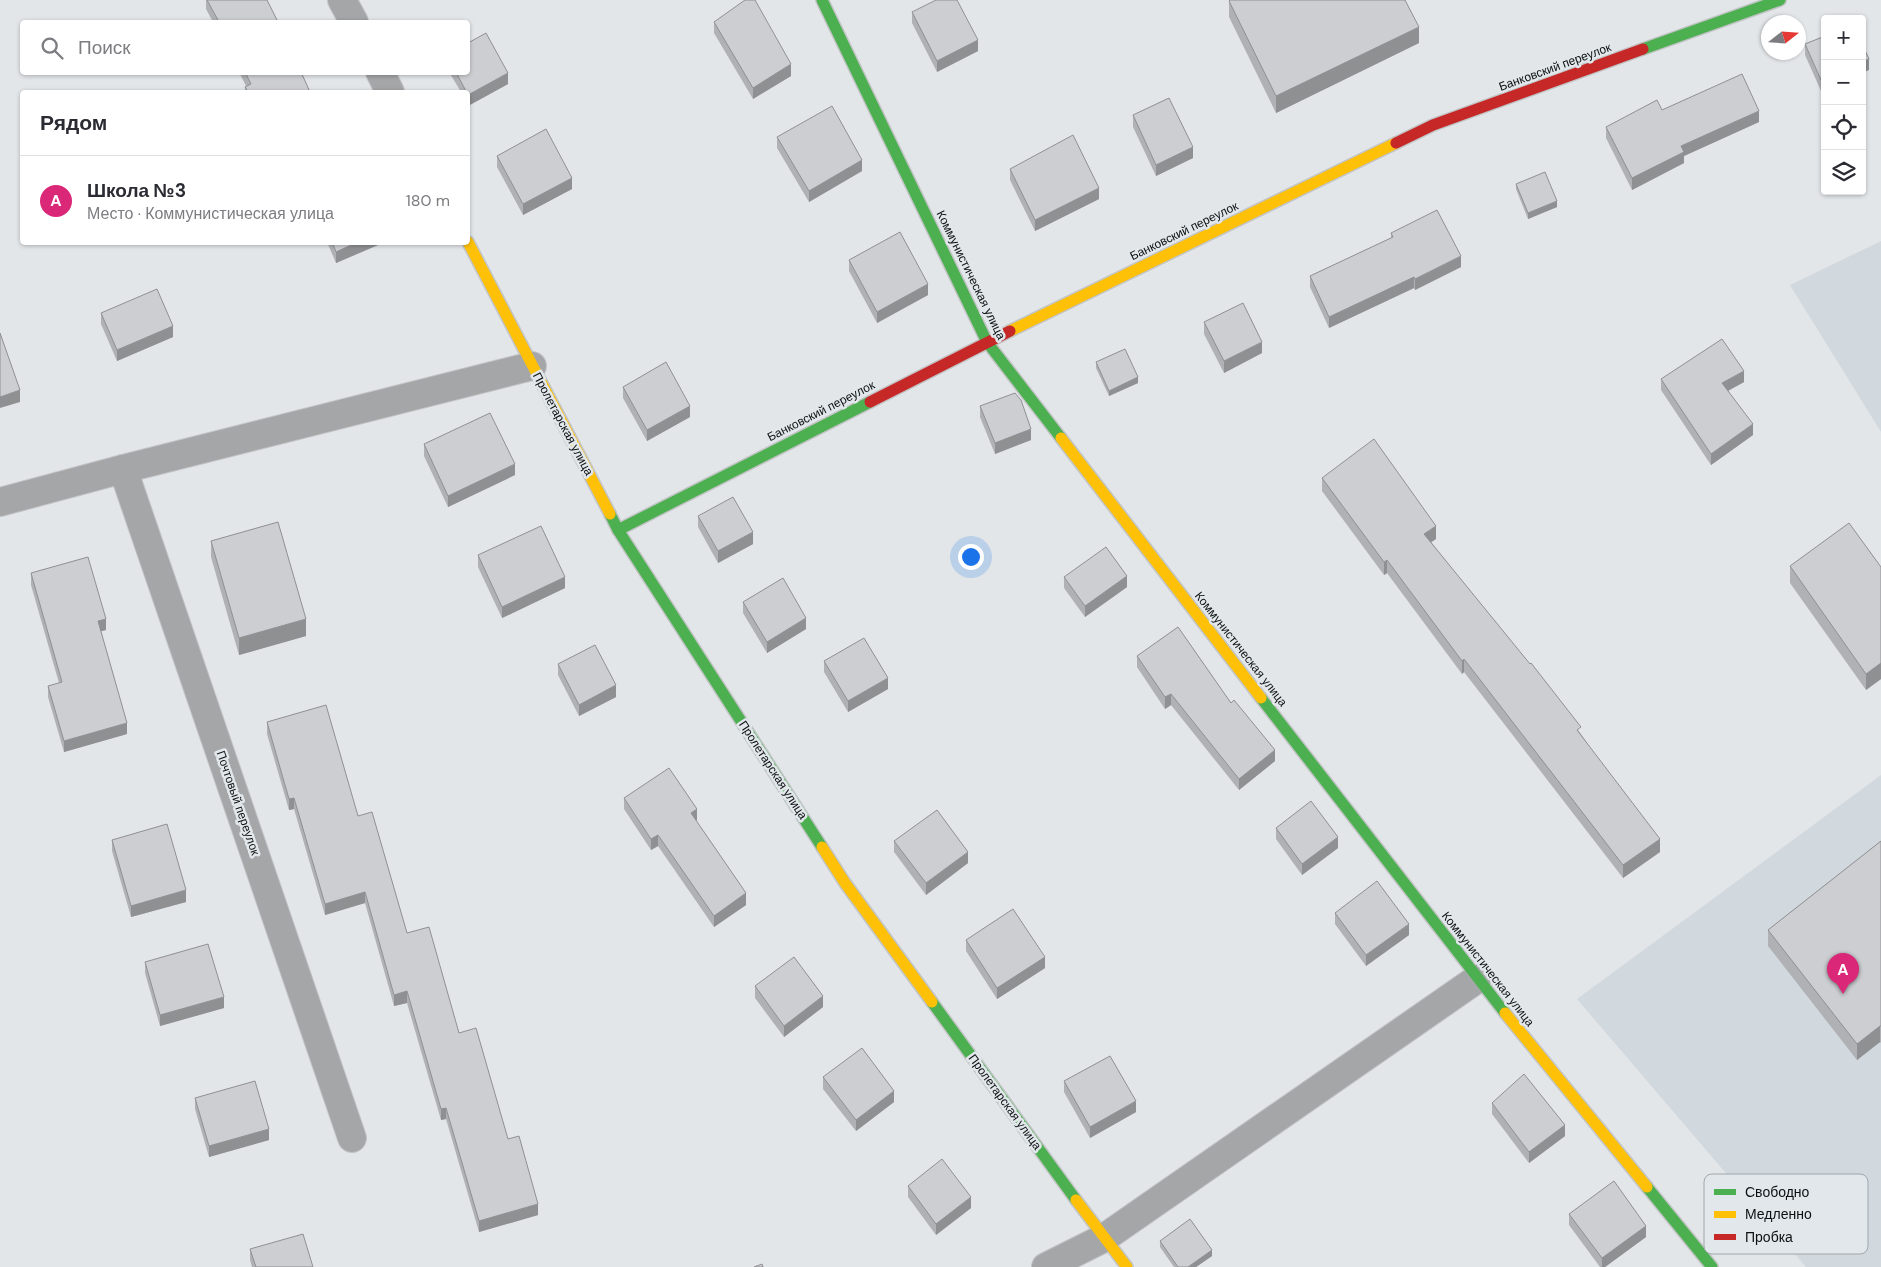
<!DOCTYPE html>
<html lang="ru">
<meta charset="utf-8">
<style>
:root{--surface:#fff;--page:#f2f2f3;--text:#2b2b33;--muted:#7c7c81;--line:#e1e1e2;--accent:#db2777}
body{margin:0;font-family:"DM Sans",sans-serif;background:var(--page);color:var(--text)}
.controls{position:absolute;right:15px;top:15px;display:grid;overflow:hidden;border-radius:5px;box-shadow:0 1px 4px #0004}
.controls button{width:45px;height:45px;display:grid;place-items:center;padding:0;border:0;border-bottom:1px solid var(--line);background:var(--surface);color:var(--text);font:25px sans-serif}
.compass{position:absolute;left:1761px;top:15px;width:45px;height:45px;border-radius:50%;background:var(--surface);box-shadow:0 1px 4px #0004;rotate:73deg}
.you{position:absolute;left:970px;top:556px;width:18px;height:18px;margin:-12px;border:4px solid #fff;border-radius:50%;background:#1a73e8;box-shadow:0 0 0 8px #1a73e833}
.badge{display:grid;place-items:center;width:32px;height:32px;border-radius:50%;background:var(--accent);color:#fff;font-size:16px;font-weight:700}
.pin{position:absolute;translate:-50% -41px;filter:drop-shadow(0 1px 2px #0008)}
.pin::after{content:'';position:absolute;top:26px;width:18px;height:15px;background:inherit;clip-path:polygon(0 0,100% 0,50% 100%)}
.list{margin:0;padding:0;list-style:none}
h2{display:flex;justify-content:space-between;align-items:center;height:65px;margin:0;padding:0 20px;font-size:21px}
h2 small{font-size:16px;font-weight:400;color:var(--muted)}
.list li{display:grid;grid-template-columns:32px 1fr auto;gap:15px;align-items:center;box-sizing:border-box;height:90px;padding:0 20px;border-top:1px solid var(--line)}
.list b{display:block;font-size:19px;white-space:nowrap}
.list p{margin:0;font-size:16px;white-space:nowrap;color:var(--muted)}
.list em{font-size:16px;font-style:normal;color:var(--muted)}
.icon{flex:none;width:28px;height:28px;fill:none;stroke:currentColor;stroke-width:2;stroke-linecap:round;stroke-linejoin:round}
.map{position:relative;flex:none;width:1881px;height:1267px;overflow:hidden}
.search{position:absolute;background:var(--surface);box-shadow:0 1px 4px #0004;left:20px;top:20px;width:450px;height:55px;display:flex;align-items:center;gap:12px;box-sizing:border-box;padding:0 18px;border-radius:5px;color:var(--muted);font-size:19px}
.panel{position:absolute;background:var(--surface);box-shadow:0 1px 4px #0004;left:20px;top:90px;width:450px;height:155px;border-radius:5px}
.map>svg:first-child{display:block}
</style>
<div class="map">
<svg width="1881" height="1267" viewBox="0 0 1881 1267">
<rect width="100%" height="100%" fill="#e3e6e9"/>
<g fill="#d1d8de">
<path d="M1881 241V432L1790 285Z"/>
<path d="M1881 775V1267H1806L1577 999Z"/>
</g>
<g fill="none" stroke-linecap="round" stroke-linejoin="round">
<defs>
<g id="street">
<path d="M342 0 354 22"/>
<path d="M380 72 390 92"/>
<path d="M123 469 352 1138"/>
<path d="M0 502 123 469 532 366"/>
<path d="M1046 1267 1104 1238 1477 979"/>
</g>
<g id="fast">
<path d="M822 0 987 342 1061 438"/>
<path d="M1643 49 1780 0"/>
<path d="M610 514 618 530 822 847"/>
<path d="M618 530 870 402"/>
<path d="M1261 698 1505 1013"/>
<path d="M932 1002 1076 1200"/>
<path d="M1647 1187 1712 1267"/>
</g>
<g id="slow">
<path d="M468 242 610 514"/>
<path d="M1010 331 1396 143"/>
<path d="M1061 438 1261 698"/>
<path d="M822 847 845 883 932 1002"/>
<path d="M1505 1013 1647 1187"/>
<path d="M1076 1200 1127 1267"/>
</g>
<g id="jam">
<path d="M1396 143 1433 125 1643 49"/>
<path d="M870 402 1010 331"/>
</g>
</defs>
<use href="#street" stroke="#c2c4c5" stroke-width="30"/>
<use href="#fast" stroke="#c2c4c5" stroke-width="14"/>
<use href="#slow" stroke="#c2c4c5" stroke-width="14"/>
<use href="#jam" stroke="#c2c4c5" stroke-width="14"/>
<use href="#street" stroke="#a5a6a8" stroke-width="28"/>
<use href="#fast" stroke="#4caf50" stroke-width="11"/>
<use href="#slow" stroke="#ffc107" stroke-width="11"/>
<use href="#jam" stroke="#c62828" stroke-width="11"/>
</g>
<g fill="#afb1b4">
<path d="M206 0H267L278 22H213L206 9Z"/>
<path d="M1229 1 1419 43 1276 113 1229 17Z"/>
<path d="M912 12 978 51 937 72 912 23Z"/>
<path d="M714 22 791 76 753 99 714 33Z"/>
<path d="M1825 36 1821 91 1805 55V44Z"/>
<path d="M239 72H301L310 92H245V87L246 86Z"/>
<path d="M449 72H468L508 84 468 106V92H461Z"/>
<path d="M1662 110 1759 122 1684 156V163L1632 190 1606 138V127Z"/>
<path d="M1133 115 1193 158 1156 176 1133 127Z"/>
<path d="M777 137 862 171 809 202 777 148Z"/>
<path d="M497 156 572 189 523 215 497 167Z"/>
<path d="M1010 169 1099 199 1035 231 1010 180Z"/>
<path d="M1516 184 1557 207 1528 219 1516 189Z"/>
<path d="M1391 233 1461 267 1415 290 1414 288 1329 328 1310 287V276L1391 238Z"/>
<path d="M327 242H378V245L336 263Z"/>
<path d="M849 260 928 295 877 323 849 271Z"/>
<path d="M101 313 173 337 117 361 101 324Z"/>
<path d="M1204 322 1262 353 1224 373 1204 334Z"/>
<path d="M1096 362 1138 383 1109 396 1096 368Z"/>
<path d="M1661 379 1744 382 1728 391 1753 435 1711 465 1661 390Z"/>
<path d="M623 387 690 417 647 441 623 398Z"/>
<path d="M980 406 1031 440 995 454 980 417Z"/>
<path d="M424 444 515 475 448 507 424 456Z"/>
<path d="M1322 478 1436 539 1431 542 1581 734 1660 852 1623 878 1464 672 1462 674 1387 573 1384 575 1322 491Z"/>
<path d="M698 516 753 544 718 563 698 527Z"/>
<path d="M211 541 306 636 239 655 211 557Z"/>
<path d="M478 555 565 588 502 618 478 567Z"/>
<path d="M1790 566 1881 567V679L1866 690 1790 583Z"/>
<path d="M31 573 106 630 101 631 127 734 64 752 48 697V686L59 683 31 585Z"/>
<path d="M1064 577 1127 587 1085 617 1064 588Z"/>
<path d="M743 602 806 629 767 653 743 613Z"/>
<path d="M1137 656 1231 703 1275 761 1239 790 1171 705 1165 709 1137 667Z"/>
<path d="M824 661 888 689 848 712 824 672Z"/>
<path d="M558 664 616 697 579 716 558 675Z"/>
<path d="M267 722 358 816 407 933 459 1033 508 1139 538 1215 479 1232 446 1119 441 1120 407 1003 394 1006 365 903 325 915 294 809 289 810 267 734Z"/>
<path d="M624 798 697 820 696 821 746 905 714 927 658 846 651 850 624 809Z"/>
<path d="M1276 828 1338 848 1302 875 1276 839Z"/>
<path d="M112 840 186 902 131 917 112 851Z"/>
<path d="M894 841 968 863 926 895 894 852Z"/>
<path d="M1881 841V1043L1880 1042 1857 1060 1768 946V930Z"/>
<path d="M1335 913 1409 935 1366 966 1335 924Z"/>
<path d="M966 940 1045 968 997 999 966 951Z"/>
<path d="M145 962 224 1008 160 1026 145 973Z"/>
<path d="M755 986 823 1007 784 1037 755 998Z"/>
<path d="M823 1077 894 1102 856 1131 823 1089Z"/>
<path d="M1064 1081 1136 1112 1090 1138 1064 1092Z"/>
<path d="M195 1098 269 1140 209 1157 195 1109Z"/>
<path d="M1492 1103 1565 1136 1529 1163 1492 1114Z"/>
<path d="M908 1186 971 1208 936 1235 908 1197Z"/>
<path d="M1569 1214 1646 1237 1605 1267H1600L1569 1225Z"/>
<path d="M1160 1241 1212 1256 1196 1267H1174L1160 1247Z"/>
<path d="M250 1249 313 1267H252L250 1260Z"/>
</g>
<g fill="#8f9092">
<path d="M1419 27V43L1276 113V96Z"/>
<path d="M978 40V51L937 72V61Z"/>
<path d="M1869 59V70L1862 73V62Z"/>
<path d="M791 64V76L753 99V88Z"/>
<path d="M508 73V84L468 106V95Z"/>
<path d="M1825 79V90L1821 91V80Z"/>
<path d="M1759 111V122L1684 156V163L1632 190V178L1681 146Z"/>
<path d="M1193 147V158L1156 176V165Z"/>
<path d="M862 160V171L809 202V191Z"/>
<path d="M572 178V189L523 215V204Z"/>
<path d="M1099 188V199L1035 231V220Z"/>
<path d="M1557 201V207L1528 219V213Z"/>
<path d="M358 242H378V245L336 263V252Z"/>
<path d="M1461 256V267L1415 290V279Z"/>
<path d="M1414 277V288L1329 328V317Z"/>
<path d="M928 284V295L877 323V312Z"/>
<path d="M173 326V337L117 361V350Z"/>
<path d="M1262 342V353L1224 373V361Z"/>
<path d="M1744 371V382L1722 394V383Z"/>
<path d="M1138 377V383L1109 396V391Z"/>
<path d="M20 390V402L0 408V397Z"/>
<path d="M690 406V417L647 441V430Z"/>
<path d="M1753 424V435L1711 465V454Z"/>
<path d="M1031 429V440L995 454V443Z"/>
<path d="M515 464V475L448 507V496Z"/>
<path d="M1436 526V539L1424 547V534Z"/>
<path d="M753 532V544L718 563V551Z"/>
<path d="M1387 560V573L1384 575V562Z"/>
<path d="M1127 576V587L1085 617V606Z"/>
<path d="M565 577V588L502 618V607Z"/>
<path d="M806 618V629L767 653V642Z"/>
<path d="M106 619V630L98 632V621Z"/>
<path d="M306 619V636L239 655V638Z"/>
<path d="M1464 659V672L1462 674V661Z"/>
<path d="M1881 663V679L1866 690V674Z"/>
<path d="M888 678V689L848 712V701Z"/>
<path d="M616 685V697L579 716V705Z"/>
<path d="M1171 694V705L1165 709V697Z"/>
<path d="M127 723V734L64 752V741Z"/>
<path d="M1275 750V761L1239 790V779Z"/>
<path d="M294 798V809L289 810V799Z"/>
<path d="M697 809V820L691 824V813Z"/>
<path d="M658 835V846L651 850V839Z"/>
<path d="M1338 837V848L1302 875V864Z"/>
<path d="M1660 839V852L1623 878V865Z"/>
<path d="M968 852V863L926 895V883Z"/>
<path d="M186 890V902L131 917V906Z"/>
<path d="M365 892V903L325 915V904Z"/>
<path d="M746 893V905L714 927V916Z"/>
<path d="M1409 924V935L1366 966V955Z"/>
<path d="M1045 957V968L997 999V988Z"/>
<path d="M407 991V1003L394 1006V995Z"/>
<path d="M823 996V1007L784 1037V1026Z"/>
<path d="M224 997V1008L160 1026V1015Z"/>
<path d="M1880 1026V1042L1857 1060V1044Z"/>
<path d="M894 1091V1102L856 1131V1120Z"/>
<path d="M1136 1101V1112L1090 1138V1127Z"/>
<path d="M446 1108V1119L441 1120V1109Z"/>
<path d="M1565 1125V1136L1529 1163V1152Z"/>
<path d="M269 1129V1140L209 1157V1146Z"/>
<path d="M971 1197V1208L936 1235V1224Z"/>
<path d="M538 1204V1215L479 1232V1221Z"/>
<path d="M1646 1226V1237L1605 1267H1602V1258Z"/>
<path d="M1212 1250V1256L1196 1267H1188Z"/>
</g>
<g fill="#ccced1" stroke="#8f9092">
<path d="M207 0H267L278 22H219Z"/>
<path d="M745 0H755L791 64 753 88 714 22Z"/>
<path d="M936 0H957L978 40 937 61 912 12Z"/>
<path d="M1230 0H1405L1419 27 1276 96 1229 1Z"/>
<path d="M486 33 508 73 468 95 456 72H468V43Z"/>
<path d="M1825 36V79L1821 80 1805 44Z"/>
<path d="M1862 44 1869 59 1862 62Z"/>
<path d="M245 72H301L310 92H248L245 87 251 84Z"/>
<path d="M1742 74 1759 111 1681 146 1684 152 1632 178 1606 127 1657 100 1662 110Z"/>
<path d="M1169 98 1193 147 1156 165 1133 115Z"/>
<path d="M832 106 862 160 809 191 777 137Z"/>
<path d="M546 129 572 178 523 204 497 156Z"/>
<path d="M1073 135 1099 188 1035 220 1010 169Z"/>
<path d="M1545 172 1557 201 1528 213 1516 184Z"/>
<path d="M1437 210 1461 256 1415 279 1414 277 1329 317 1310 276 1393 237 1391 233Z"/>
<path d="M900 232 928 284 877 312 849 260Z"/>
<path d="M332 242H358L336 252Z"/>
<path d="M157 289 173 326 117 350 101 313Z"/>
<path d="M1243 303 1262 342 1224 361 1204 322Z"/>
<path d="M0 333 20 390 0 397Z"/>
<path d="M1722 339 1744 371 1722 383 1753 424 1711 454 1661 379Z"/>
<path d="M1125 349 1138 377 1109 391 1096 362Z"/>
<path d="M666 362 690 406 647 430 623 387Z"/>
<path d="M1015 393 1021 400 1031 429 995 443 980 406Z"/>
<path d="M490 413 515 464 448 496 424 444Z"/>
<path d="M1374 439 1436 526 1424 534 1530 664 1531 663 1581 727 1577 730 1660 839 1623 865 1464 659 1462 661 1387 560 1384 562 1322 478Z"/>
<path d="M733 497 753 532 718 551 698 516Z"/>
<path d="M278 522 306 619 239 638 211 541Z"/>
<path d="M1849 523 1881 567V663L1866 674 1790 566Z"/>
<path d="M541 526 565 577 502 607 478 555Z"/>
<path d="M1106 547 1127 576 1085 606 1064 577Z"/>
<path d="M88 557 106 619 98 621 127 723 64 741 48 686 62 682 31 573Z"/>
<path d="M783 578 806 618 767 642 743 602Z"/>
<path d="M1178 627 1231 703 1234 700 1275 750 1239 779 1171 694 1165 697 1137 656Z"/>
<path d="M864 638 888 678 848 701 824 661Z"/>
<path d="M595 645 616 685 579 705 558 664Z"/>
<path d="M326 705 358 816 372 812 407 933 429 927 459 1033 476 1028 508 1139 519 1136 538 1204 479 1221 446 1108 441 1109 407 991 394 995 365 892 325 904 294 798 289 799 267 722Z"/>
<path d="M669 768 697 809 691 813 746 893 714 916 658 835 651 839 624 798Z"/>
<path d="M1311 801 1338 837 1302 864 1276 828Z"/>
<path d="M937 810 968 852 926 883 894 841Z"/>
<path d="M167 824 186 890 131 906 112 840Z"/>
<path d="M1881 841V1026H1880L1857 1044 1768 930Z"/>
<path d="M1377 881 1409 924 1366 955 1335 913Z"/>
<path d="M1013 909 1045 957 997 988 966 940Z"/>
<path d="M208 944 224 997 160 1015 145 962Z"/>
<path d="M794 957 823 996 784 1026 755 986Z"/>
<path d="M862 1048 894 1091 856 1120 823 1077Z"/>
<path d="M1110 1056 1136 1101 1090 1127 1064 1081Z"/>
<path d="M1524 1074 1565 1125 1529 1152 1492 1103Z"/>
<path d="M255 1081 269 1129 209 1146 195 1098Z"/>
<path d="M942 1159 971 1197 936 1224 908 1186Z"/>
<path d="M1614 1181 1646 1226 1602 1258 1569 1214Z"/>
<path d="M1190 1219 1212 1250 1188 1267H1178L1160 1241Z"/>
<path d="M303 1234 313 1267H256L250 1249Z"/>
<path d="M762 1264 763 1267H754Z"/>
</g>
<g text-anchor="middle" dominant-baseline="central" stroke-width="5" stroke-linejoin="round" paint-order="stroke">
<g font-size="12" fill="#0d0f10" stroke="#e1e7eb">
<text transform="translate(1555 67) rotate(-20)">Банковский переулок</text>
<text transform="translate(1184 231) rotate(-26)">Банковский переулок</text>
<text transform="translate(971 275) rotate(64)">Коммунистическая улица</text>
<text transform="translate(821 411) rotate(-27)">Банковский переулок</text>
<text transform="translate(563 424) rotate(62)">Пролетарская улица</text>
<text transform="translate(1241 649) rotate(52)">Коммунистическая улица</text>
<text transform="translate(773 770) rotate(57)">Пролетарская улица</text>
<text transform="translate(238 803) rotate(71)">Почтовый переулок</text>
<text transform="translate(1488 969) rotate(52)">Коммунистическая улица</text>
<text transform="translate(1005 1102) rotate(54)">Пролетарская улица</text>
</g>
</g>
<rect x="1704" y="1174" width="164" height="80" rx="8" fill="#e1e7eb" stroke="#a1a6a9" stroke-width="1"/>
<rect x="1714" y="1189" width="22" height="6" fill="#4caf50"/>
<rect x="1714" y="1211" width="22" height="7" fill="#ffc107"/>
<rect x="1714" y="1234" width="22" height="6" fill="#c62828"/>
<g font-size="14" fill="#0d0f10">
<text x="1745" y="1197">Свободно</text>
<text x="1745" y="1219">Медленно</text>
<text x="1745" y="1242">Пробка</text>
</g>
</svg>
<div class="controls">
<button>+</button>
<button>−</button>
<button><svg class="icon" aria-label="locate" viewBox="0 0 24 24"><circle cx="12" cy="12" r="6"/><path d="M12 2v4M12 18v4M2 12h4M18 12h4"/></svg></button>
<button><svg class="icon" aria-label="layers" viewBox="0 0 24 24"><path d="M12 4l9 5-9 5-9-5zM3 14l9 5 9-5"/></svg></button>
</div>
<svg class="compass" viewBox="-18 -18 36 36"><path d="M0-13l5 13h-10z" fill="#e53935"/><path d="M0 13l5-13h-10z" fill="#7c7c81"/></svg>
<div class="you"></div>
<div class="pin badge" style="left:1843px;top:994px">A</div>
<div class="search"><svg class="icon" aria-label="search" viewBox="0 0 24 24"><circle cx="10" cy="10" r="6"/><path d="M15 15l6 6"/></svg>Поиск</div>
<section class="panel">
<h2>Рядом<small></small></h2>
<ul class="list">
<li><span class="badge">A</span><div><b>Школа №3</b><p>Место · Коммунистическая улица</p></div><em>180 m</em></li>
</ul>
</section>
</div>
